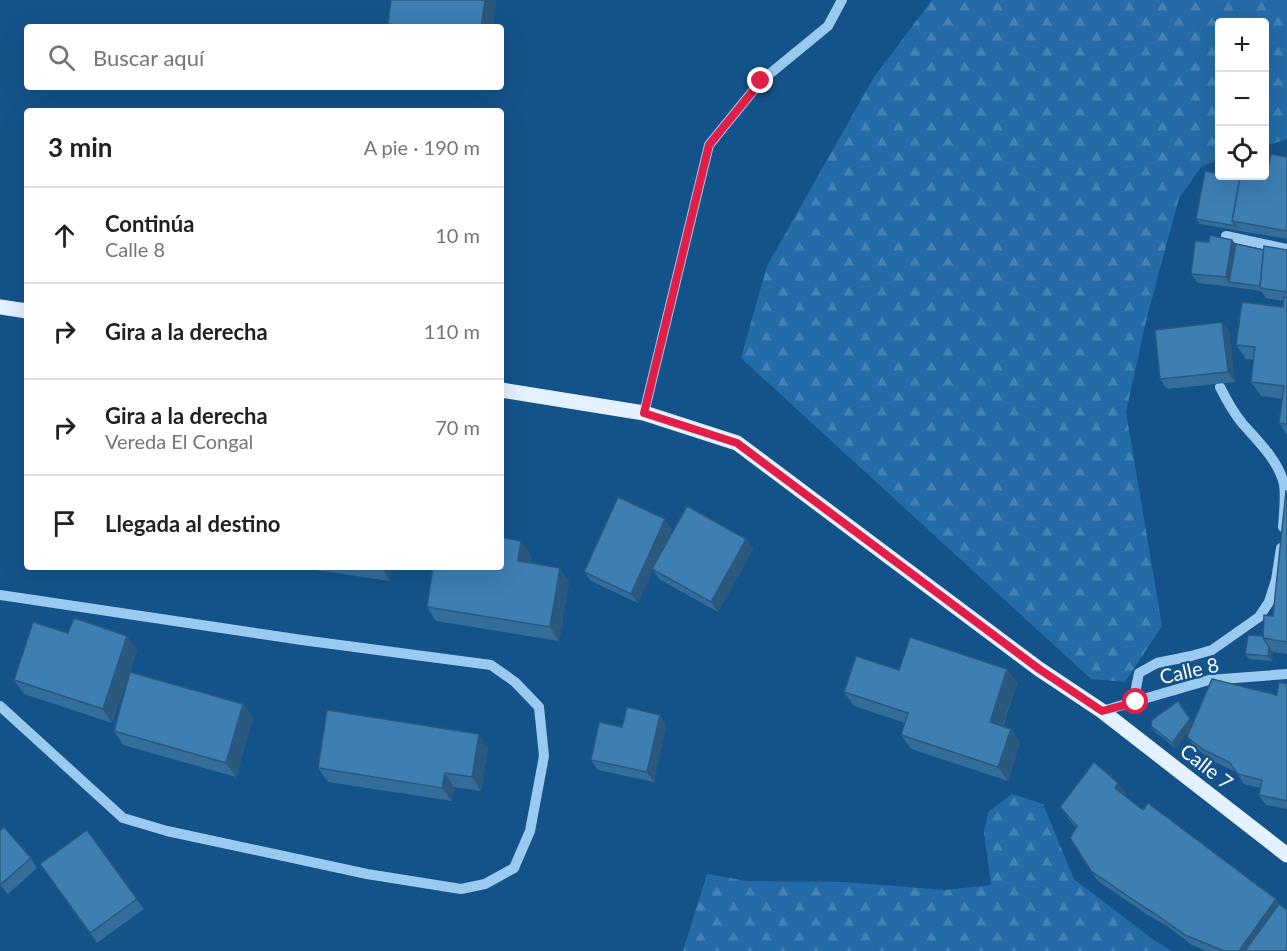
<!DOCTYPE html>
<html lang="es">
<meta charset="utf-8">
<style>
:root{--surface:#fff;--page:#f2f2f2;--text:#202124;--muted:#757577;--line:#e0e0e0}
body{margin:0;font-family:Lato,sans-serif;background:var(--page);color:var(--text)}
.controls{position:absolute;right:18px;top:18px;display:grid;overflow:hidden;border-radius:6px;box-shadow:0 6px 24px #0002}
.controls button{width:54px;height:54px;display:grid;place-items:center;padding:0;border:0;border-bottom:2px solid var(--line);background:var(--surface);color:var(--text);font:30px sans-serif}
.stop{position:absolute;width:18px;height:18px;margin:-14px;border:4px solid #e11d48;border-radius:50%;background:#fff}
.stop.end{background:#e11d48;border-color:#fff;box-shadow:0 2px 6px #0008}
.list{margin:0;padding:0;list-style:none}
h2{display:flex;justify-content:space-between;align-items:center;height:78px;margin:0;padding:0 24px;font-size:26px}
h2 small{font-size:20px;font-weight:400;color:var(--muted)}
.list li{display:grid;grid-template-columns:39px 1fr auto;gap:18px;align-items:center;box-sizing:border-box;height:96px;padding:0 24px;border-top:2px solid var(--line)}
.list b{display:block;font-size:22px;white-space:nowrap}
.list p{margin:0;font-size:20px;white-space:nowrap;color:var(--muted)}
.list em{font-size:20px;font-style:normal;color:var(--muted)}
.icon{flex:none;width:33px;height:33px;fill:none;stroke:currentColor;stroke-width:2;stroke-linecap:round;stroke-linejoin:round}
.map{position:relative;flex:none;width:1287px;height:951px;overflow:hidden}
.search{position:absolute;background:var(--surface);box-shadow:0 6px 24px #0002;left:24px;top:24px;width:480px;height:66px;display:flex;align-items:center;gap:15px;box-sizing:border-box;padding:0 21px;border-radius:6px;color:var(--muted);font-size:22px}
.panel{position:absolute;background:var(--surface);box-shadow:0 6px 24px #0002;left:24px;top:108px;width:480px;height:462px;border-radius:6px}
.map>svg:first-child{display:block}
</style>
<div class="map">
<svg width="1287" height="951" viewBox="0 0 1287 951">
<defs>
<pattern id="forest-firs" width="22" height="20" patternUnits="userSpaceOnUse" patternTransform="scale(1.5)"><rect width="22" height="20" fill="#236ca7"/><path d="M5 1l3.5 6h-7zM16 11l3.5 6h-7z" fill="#4482b4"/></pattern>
</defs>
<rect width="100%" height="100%" fill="#14538a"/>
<g fill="url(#forest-firs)">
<path d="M932 0H1287V139L1265 146 1264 22H1220L1219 160 1202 166 1179 198 1146 321 1126 412 1162 626 1125 682 1091 679 741 358 767 266 874 77Z"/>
<path d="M1012 794 1043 804 1074 879 1155 941 1172 951H683L707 874 746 881 845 882 945 890 991 885 984 832 988 812Z"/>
</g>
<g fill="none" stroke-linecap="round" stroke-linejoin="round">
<g stroke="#9bcaf0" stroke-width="10">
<path d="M1226 236 1287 249"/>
<path d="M1220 387C1226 399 1233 412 1242 423 1258 441 1278 460 1284 484 1286 497 1284 513 1283 527"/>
<path d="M644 413 709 145 761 81 828 26 842 0"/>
<path d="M0 595 302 640 491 665 515 682 539 707 544 756 530 831 514 868 485 884 461 889 367 874 167 831 123 818 0 706"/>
<path d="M1136 702V688L1139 673 1157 663 1191 656 1212 650 1259 617 1269 602 1276 580 1281 548"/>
<path d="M1102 711 1209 680 1287 674"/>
</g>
<g stroke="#e4f1ff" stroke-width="15">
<path d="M0 307 27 311"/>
<path d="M501 390 644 413 737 443 1039 669 1102 711 1287 855"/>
</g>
</g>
<g fill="#346c9a">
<path d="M496 0 493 27H391L388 24Z"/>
<path d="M468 87H485V89Z"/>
<path d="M1287 157V239L1200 224 1196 219 1240 177 1269 164Z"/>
<path d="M1232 240 1236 244 1264 250H1287V435L1279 423 1283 399 1261 396 1251 382 1254 360 1246 359 1236 345 1283 307 1284 301 1266 298 1261 291 1233 287 1198 283 1191 274 1209 242Z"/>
<path d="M1222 322 1229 332 1235 382 1167 389 1160 379Z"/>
<path d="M1287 491V654L1273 652 1272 661 1249 659 1245 654 1263 636 1273 616Z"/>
<path d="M672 529 659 558 746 539 753 549 718 612 659 579 653 570 638 603 591 581 584 572Z"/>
<path d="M531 555 530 563 560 568 569 582 559 641 436 621 427 607Z"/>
<path d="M295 567H393L390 581Z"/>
<path d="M68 633 137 650 112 723 24 694 14 680Z"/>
<path d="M1007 669 1017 683 1003 726 1011 729 1020 743 1008 781 911 749 901 735 905 723 854 706 844 692 899 670Z"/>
<path d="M1287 684V809L1266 805 1259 795 1260 788 1244 784 1236 772 1211 760 1194 746 1187 737 1191 728 1175 748 1154 731 1151 726 1193 723 1277 695Z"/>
<path d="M243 704 253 718 236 777 123 745 114 731Z"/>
<path d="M666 725 654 782 598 770 591 760 622 727Z"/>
<path d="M488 747 481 791 454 787 452 801 328 782 318 768Z"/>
<path d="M1125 792 1124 795 1287 951H1206L1192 945 1167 926 1148 915 1098 881 1091 871 1076 828 1067 817 1060 807Z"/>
<path d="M87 830 144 909 97 943 40 864Z"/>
<path d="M0 831 31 858 37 868 8 894 0 885Z"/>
</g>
<g fill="#2b587d">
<path d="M485 0H496L493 27H481Z"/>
<path d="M1232 240 1239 249 1229 282 1226 277Z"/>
<path d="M1222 322 1229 332 1235 382 1228 372Z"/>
<path d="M665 519 672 529 638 603 631 594Z"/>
<path d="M746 539 753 549 718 612 711 602Z"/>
<path d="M521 541 531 555 527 575 518 561Z"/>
<path d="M381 567H393L390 581Z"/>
<path d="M560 568 569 582 559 641 550 627Z"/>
<path d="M127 636 137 650 112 723 103 709Z"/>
<path d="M1269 647 1273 652 1272 661 1268 656Z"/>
<path d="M1007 669 1017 683 999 735 990 722Z"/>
<path d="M1178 701 1194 724 1175 748 1172 743Z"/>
<path d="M243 704 253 718 236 777 226 763Z"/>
<path d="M660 715 666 725 654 782 647 772Z"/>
<path d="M1011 729 1020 743 1008 781 998 767Z"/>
<path d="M479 734 488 747 481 791 472 777Z"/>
<path d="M445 773 454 787 452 801 442 788Z"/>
<path d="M1118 783 1125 792 1122 797 1115 788Z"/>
<path d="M1276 899 1283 909 1252 951H1239Z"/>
</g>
<g fill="#3d7eb3" stroke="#2b587d" stroke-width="1.5">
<path d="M391 0H485L481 27H411L388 24Z"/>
<path d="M1271 154 1287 157V231L1232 221 1240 176H1264V163L1269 164Z"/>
<path d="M1205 171 1220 174V176H1229L1240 177 1232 221 1236 226 1196 219Z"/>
<path d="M1210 235 1232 240 1226 277 1191 274 1195 241 1209 242Z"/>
<path d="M1236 244 1264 250 1260 286 1229 282Z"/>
<path d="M1264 246 1287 250V292L1260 288Z"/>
<path d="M1284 297H1287V424L1279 423 1284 386 1251 382 1255 347 1236 345 1242 302 1283 307Z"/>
<path d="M1222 322 1228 372 1160 379 1155 330Z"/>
<path d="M1286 491H1287V642L1263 638 1264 615 1273 616Z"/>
<path d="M618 497 665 519 631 594 584 572Z"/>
<path d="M687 506 746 539 711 602 652 569Z"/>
<path d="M501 537 521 541 518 561 560 568 550 627 427 607 433 567H501Z"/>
<path d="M74 618 127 636 103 709 14 680 33 622 68 633Z"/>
<path d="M1248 635 1263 636V638L1269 647 1268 656 1245 654Z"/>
<path d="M910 637 1007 669 990 722 1011 729 998 767 901 735 908 713 844 692 856 656 899 670Z"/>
<path d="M130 672 243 704 226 763 114 731Z"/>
<path d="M1212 679 1277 695 1279 682 1287 684V801L1259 795 1262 780 1238 774 1229 762 1204 750 1187 737Z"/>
<path d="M1178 701 1190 719 1172 743 1151 726 1152 720Z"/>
<path d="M627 707 660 715 647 772 591 760 599 722 622 727Z"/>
<path d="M327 710 479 734 472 777 445 773 442 788 318 768Z"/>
<path d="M1094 762 1118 783 1115 788 1143 810 1148 803 1276 899 1239 951H1224L1185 935 1160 917 1141 905 1091 871 1070 838 1077 826 1060 807Z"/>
<path d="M4 827 31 858 1 884 0 883V831Z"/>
<path d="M87 830 137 899 90 933 40 864Z"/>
<path d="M1279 904 1287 910V951H1245Z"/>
</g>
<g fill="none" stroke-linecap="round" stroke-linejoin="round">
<path stroke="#e11d48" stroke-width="8" d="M761 81 709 145 644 413 737 443 1039 669 1102 711 1136 702"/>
</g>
<g text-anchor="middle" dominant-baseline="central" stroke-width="4.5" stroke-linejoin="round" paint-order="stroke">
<g font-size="20" fill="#fff" stroke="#14538a">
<text transform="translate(1189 670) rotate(-13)">Calle 8</text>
<text transform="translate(1207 766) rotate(38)">Calle 7</text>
</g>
</g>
</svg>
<div class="controls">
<button>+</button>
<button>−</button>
<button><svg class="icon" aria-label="locate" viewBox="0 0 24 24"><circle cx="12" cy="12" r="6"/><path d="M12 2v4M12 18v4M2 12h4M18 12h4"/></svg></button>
</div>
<div class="stop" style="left:1136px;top:702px"></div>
<div class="stop end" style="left:761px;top:81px"></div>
<div class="search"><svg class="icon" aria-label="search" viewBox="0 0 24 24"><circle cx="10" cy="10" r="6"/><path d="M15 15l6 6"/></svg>Buscar aquí</div>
<section class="panel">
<h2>3 min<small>A pie · 190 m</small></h2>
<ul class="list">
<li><svg class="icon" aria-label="ahead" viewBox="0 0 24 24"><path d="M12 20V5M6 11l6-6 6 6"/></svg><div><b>Continúa</b><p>Calle 8</p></div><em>10 m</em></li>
<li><svg class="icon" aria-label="right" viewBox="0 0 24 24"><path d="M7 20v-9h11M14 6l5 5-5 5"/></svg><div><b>Gira a la derecha</b></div><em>110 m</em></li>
<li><svg class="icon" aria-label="right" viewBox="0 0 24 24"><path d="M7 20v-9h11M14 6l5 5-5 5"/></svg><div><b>Gira a la derecha</b><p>Vereda El Congal</p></div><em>70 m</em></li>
<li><svg class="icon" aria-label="arrive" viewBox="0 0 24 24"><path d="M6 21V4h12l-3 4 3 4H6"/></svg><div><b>Llegada al destino</b></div></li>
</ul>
</section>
</div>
